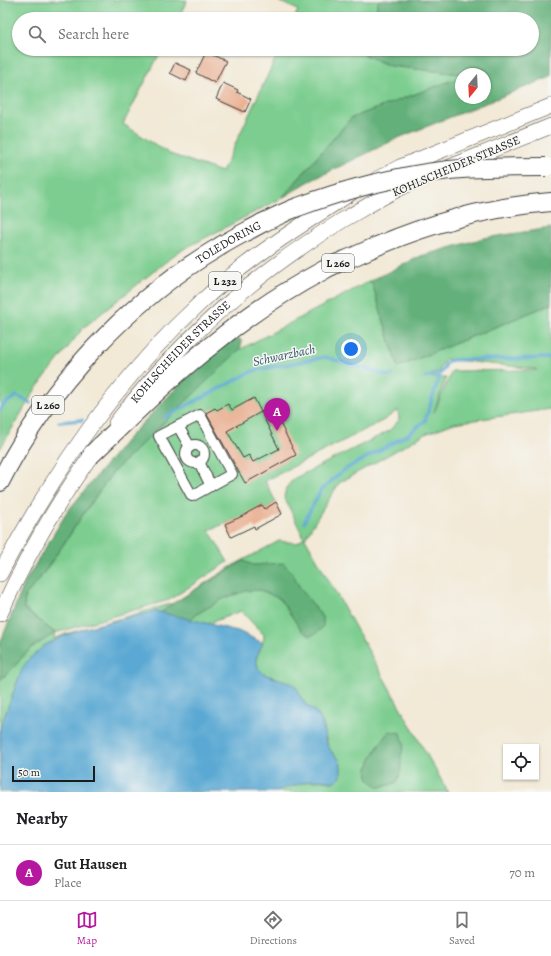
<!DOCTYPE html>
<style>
:root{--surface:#fff;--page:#f6f6f6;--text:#202124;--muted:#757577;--line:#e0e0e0;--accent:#b5179e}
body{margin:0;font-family:Alegreya,serif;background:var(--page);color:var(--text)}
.controls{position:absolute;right:12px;bottom:12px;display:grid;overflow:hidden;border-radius:0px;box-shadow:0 1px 3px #0004}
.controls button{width:36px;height:36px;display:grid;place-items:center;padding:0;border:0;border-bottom:1px solid var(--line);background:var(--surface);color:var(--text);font:20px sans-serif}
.compass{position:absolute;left:455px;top:68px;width:36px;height:36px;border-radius:50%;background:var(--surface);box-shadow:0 1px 3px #0004;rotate:198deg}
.scale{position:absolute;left:12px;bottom:10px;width:83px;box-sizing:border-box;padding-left:4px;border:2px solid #1c1c1c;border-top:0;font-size:11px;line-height:14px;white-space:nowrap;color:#1c1c1c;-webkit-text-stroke:3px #f6f6f2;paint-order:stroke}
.you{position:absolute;left:351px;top:349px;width:14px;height:14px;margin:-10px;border:3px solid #fff;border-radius:50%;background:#1a73e8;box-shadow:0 0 0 6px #1a73e833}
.badge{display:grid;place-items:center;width:26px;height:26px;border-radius:50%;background:var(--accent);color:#fff;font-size:13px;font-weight:700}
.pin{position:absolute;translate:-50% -33px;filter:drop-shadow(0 1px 2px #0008)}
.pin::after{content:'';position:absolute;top:21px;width:14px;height:12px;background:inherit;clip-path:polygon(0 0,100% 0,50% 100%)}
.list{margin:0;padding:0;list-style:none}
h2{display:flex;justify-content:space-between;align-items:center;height:52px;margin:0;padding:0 16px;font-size:17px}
h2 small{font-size:13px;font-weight:400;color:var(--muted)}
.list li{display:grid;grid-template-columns:26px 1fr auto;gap:12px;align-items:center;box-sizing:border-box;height:56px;padding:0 16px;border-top:1px solid var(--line)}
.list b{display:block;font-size:15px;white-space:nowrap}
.list p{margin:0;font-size:13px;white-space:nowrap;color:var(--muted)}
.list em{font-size:13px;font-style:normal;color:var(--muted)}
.icon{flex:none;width:22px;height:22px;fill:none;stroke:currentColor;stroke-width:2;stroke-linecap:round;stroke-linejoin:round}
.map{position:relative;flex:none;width:551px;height:792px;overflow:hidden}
.search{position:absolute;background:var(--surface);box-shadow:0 1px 3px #0004;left:12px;right:12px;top:12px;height:44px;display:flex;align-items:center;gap:10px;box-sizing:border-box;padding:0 14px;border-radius:22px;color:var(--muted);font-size:15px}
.sheet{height:108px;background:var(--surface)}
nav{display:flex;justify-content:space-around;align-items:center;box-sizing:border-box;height:56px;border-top:1px solid var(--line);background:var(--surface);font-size:11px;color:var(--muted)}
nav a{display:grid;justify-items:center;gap:2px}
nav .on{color:var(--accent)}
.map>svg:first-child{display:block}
</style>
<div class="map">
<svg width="551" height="792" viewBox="0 0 551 792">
<rect width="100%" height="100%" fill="#f6f6f2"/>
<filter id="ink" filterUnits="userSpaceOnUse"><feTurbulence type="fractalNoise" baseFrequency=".025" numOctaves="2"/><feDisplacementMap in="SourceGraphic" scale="8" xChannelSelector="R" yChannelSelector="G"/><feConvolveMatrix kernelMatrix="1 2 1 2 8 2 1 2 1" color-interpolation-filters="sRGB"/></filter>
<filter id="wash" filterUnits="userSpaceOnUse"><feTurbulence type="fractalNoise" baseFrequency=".012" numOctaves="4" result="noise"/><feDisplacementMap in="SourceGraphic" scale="16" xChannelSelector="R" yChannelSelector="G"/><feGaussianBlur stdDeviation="0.9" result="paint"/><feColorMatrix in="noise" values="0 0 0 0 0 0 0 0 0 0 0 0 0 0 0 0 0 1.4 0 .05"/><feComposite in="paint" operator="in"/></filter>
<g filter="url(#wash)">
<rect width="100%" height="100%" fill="#f2e9d6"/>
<g fill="#7bcd8f" stroke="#4c7456" fill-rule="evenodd">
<path d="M0 0H187L178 19H19V49H162L123 124 170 154 222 172 280 49H352L390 66 461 74V77L351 118 282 198 178 252 83 328 35 390 0 449Z"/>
<path d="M276 0H379L373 19H294L298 10Z"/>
<path d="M368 282 372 283 398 367 551 304V409L454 423 425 434 339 483 305 538 448 792H273C291 784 313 778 332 782L339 759C323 747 328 737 322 722 318 711 307 708 302 699 299 694 298 688 292 684 283 677 263 679 257 667 253 656 264 646 264 635L241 611 207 624 0 792V680L9 672 31 648 55 633 24 608 25 596 38 581 65 542 82 516 113 472 222 365 239 350ZM445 359 536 369 537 370 452 371 434 412 446 378 426 377 439 371ZM398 410 399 420 389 431 293 479 286 488 284 497 304 538 297 543 279 541 232 566 174 603 65 634 54 639 55 633 169 600 228 562 209 530 242 517 262 505 265 509 276 502 265 481 347 439 384 420Z"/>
</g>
<g fill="#64b07a" stroke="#40664b">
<path d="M379 0H551V77L398 138 308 182 282 198 351 118 461 77V98H485V74H461L390 66 352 49H532V19H373Z"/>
<path d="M551 228V304L398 367 372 283 368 282 421 256 484 238Z"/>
<path d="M240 339 242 342 240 349 113 472 82 516 65 542 38 581 25 596 24 609 55 633 31 648 9 672 0 680V643L26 580 67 512 127 439 188 376 230 341Z"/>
<path d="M243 561 253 565 283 563 293 574 300 588 319 612 323 619V626L317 633 310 636 301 630 280 599 260 590 246 591 225 598 195 615 182 629 151 620 172 604Z"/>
<path d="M389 731 401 733 404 745 401 756V770L397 782 389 785 379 787C375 784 370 782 368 776 364 765 382 740 389 731Z"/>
</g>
<path fill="#5aa8d3" stroke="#3b6278" d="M156 611 238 631 263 643 256 658 258 668 264 674 293 684 298 690 301 698 306 705 317 713 322 722 326 743 333 754 339 759 341 766V777L337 780 332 782 322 780 309 781 273 792H0V728L22 669 28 660 45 645 66 635 89 627Z"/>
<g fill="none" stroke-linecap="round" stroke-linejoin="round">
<g stroke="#5aa8d3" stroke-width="3.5">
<path d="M425 377C437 375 442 376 446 363L452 360 551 358"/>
<path d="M0 410 4 404 17 396 30 403"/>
<path d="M165 417 253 371 325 357 390 376 392 375"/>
<path d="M59 422 82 420"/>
<path d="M304 522 321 490 344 470 407 435 425 421 440 374"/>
</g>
</g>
<g id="blocks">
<g fill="#eab295" fill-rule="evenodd">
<path d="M206 52 226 61 215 83 196 73Z"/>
<path d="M175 63 191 70 186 81 170 73Z"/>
<path d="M223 83 238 90 237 92 251 99 245 112 216 99Z"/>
<path d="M254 398 261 412 272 407 296 455 245 483 206 413 215 408 217 410 228 404 232 410ZM261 412 279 449 253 462 249 455 243 458 227 431Z"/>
<path d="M276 502 282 514 255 529 254 526 231 537 225 524 247 514V513L262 505 265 509Z"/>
</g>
</g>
</g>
<g filter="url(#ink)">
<use href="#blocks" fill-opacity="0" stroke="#3c3b38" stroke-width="1"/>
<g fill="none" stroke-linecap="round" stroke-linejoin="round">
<defs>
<g id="street">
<path d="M200 415 232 474 192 496 159 436Z"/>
<path d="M178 426 190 447"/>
<circle cx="195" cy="454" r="9"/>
<path d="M199 462 211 486"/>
</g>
<g id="primary">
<path d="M450 167 551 126"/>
<path d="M377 179 400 167 551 106"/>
<path id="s1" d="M116 423C179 340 254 274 343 220 369 205 396 188 424 177"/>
<path d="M0 574C52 474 116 381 199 304 244 261 298 227 351 193"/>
<path d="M0 614C27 555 60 497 99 445"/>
</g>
<g id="highway">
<path d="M92 454C132 416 170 377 213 344 247 316 285 291 324 270 334 264 346 260 357 255 417 227 484 207 551 202"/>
<path id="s2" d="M0 482C47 388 129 300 219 247 233 238 248 231 262 223"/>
</g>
</defs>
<use href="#street" stroke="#3c3b38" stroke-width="12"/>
<use href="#primary" stroke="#3c3b38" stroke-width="16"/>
<use href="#highway" stroke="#3c3b38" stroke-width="20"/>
<use href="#street" stroke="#fff" stroke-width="10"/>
<use href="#primary" stroke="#fff" stroke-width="15"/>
<use href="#highway" stroke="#fff" stroke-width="18"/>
<defs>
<path id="highway-bridge" d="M262 223C274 218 286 211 298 207 346 189 398 176 449 170 481 167 513 167 546 167"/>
</defs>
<use href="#highway-bridge" stroke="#3c3b38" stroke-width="20" stroke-linecap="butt"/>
<use href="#highway-bridge" stroke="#fff" stroke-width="18"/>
</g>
</g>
<g text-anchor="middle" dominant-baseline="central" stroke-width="3" stroke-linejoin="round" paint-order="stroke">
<g fill="#f6f6f2" stroke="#5d5d5c" stroke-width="1">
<rect x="322" y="254" width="32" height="18" rx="3"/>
<rect x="209" y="272" width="32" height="18" rx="3"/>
<rect x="32" y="396" width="32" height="18" rx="3"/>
</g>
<g font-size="11" font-weight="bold" fill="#1c1c1c">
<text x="338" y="263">L 260</text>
<text x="225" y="281">L 232</text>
<text x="48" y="405">L 260</text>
</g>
<g font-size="12" fill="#1c1c1c" stroke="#f6f6f2">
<text transform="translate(456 166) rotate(-23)">KOHLSCHEIDER STRASSE</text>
<text stroke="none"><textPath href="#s2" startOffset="336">TOLEDORING</textPath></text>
<text stroke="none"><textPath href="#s1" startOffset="96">KOHLSCHEIDER STRASSE</textPath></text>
</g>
<g font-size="13" font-style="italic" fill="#385b6e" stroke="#f6f6f2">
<text transform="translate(284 355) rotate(-12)">Schwarzbach</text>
</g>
</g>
</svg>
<div class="controls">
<button><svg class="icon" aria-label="locate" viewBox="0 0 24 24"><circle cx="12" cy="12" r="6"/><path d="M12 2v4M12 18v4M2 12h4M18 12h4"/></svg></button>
</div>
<svg class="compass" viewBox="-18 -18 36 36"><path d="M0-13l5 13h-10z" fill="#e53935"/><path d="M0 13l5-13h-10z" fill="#757577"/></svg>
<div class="scale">50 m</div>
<div class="you"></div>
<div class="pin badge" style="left:277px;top:431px">A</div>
<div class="search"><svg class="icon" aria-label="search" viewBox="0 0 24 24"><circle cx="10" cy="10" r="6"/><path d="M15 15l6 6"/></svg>Search here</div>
</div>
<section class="sheet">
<h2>Nearby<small></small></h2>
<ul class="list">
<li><span class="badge">A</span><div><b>Gut Hausen</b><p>Place</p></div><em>70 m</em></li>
</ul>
</section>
<nav>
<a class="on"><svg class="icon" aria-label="map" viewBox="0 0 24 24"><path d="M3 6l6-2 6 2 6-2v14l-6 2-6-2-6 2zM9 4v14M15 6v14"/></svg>Map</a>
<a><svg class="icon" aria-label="directions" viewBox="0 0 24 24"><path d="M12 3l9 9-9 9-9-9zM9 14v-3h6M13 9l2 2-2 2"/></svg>Directions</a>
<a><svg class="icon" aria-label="saved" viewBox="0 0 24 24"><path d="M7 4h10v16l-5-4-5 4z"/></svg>Saved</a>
</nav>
